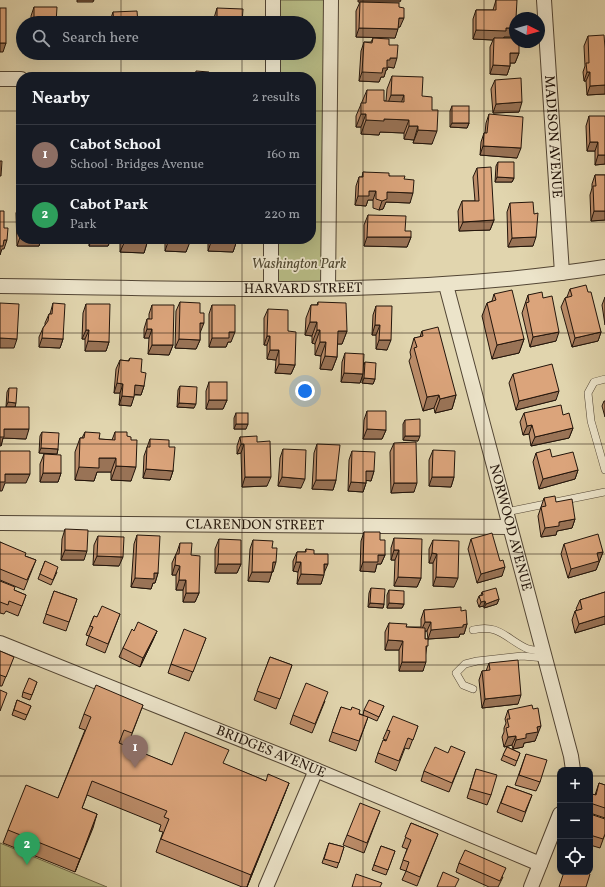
<!DOCTYPE html>
<meta charset="utf-8">
<style>
:root{--surface:#171b24;--page:#20242c;--text:#f1f3f6;--muted:#9ea1a6;--line:#363941;--accent:#c59692}
body{margin:0;font-family:Vollkorn,serif;background:var(--page);color:var(--text)}
.controls{position:absolute;right:12px;bottom:12px;display:grid;overflow:hidden;border-radius:8px;box-shadow:0 4px 16px #0002}
.controls button{width:36px;height:36px;display:grid;place-items:center;padding:0;border:0;border-bottom:1px solid var(--line);background:var(--surface);color:var(--text);font:20px sans-serif}
.compass{position:absolute;left:509px;top:12px;width:36px;height:36px;border-radius:50%;background:var(--surface);box-shadow:0 4px 16px #0002;rotate:95deg}
.you{position:absolute;left:305px;top:391px;width:14px;height:14px;margin:-10px;border:3px solid #fff;border-radius:50%;background:#1a73e8;box-shadow:0 0 0 6px #1a73e833}
.badge{display:grid;place-items:center;width:26px;height:26px;border-radius:50%;background:var(--accent);color:#fff;font-size:13px;font-weight:700}
.pin{position:absolute;translate:-50% -33px;filter:drop-shadow(0 1px 2px #0008)}
.pin::after{content:'';position:absolute;top:21px;width:14px;height:12px;background:inherit;clip-path:polygon(0 0,100% 0,50% 100%)}
.list{margin:0;padding:0;list-style:none}
h2{display:flex;justify-content:space-between;align-items:center;height:52px;margin:0;padding:0 16px;font-size:17px}
h2 small{font-size:13px;font-weight:400;color:var(--muted)}
.list li{display:grid;grid-template-columns:26px 1fr auto;gap:12px;align-items:center;box-sizing:border-box;height:60px;padding:0 16px;border-top:1px solid var(--line)}
.list b{display:block;font-size:15px;white-space:nowrap}
.list p{margin:0;font-size:13px;white-space:nowrap;color:var(--muted)}
.list em{font-size:13px;font-style:normal;color:var(--muted)}
.icon{flex:none;width:22px;height:22px;fill:none;stroke:currentColor;stroke-width:2;stroke-linecap:round;stroke-linejoin:round}
.map{position:relative;flex:none;width:605px;height:887px;overflow:hidden}
.search{position:absolute;background:var(--surface);box-shadow:0 4px 16px #0002;left:16px;top:16px;width:300px;height:44px;display:flex;align-items:center;gap:10px;box-sizing:border-box;padding:0 14px;border-radius:22px;color:var(--muted);font-size:15px}
.panel{position:absolute;background:var(--surface);box-shadow:0 4px 16px #0002;left:16px;top:72px;width:300px;height:172px;border-radius:16px}
.map>svg:first-child{display:block}
</style>
<div class="map">
<svg width="605" height="887" viewBox="0 0 605 887">
<rect width="100%" height="100%" fill="#e1d5ae"/>
<filter id="stains"><feTurbulence type="fractalNoise" baseFrequency=".005" numOctaves="4"/><feColorMatrix values="0 0 0 0 .2 0 0 0 0 .09 0 0 0 0 .02 0 0 0 .5 -.17"/></filter>
<radialGradient id="worn" r=".72"><stop offset=".6" stop-color="#630" stop-opacity="0"/><stop offset="1" stop-color="#630" stop-opacity=".3"/></radialGradient>
<g fill="#b8bc86" stroke="#6e6848">
<path d="M273 0H331L328 288H271V239H311V77H273V53H309V23H273Z"/>
<path d="M0 843 107 887H0Z"/>
</g>
<g fill="none" stroke-linecap="round" stroke-linejoin="round">
<defs>
<g id="service">
<path d="M605 379 594 382 588 393 591 421 605 470"/>
<path d="M506 512 605 492"/>
<path d="M473 630C499 623 507 640 528 649 532 650 538 651 543 651"/>
<path d="M473 689 463 685 456 673 465 664 477 661 522 656 545 658"/>
</g>
<g id="minor">
<path id="s1" d="M544 0 562 273"/>
<path d="M273 23V0"/>
<path d="M273 77V53"/>
<path d="M0 79H21"/>
<path id="s2" d="M446 285 571 756 573 770"/>
<path id="s3" d="M0 286C201 288 405 298 605 267"/>
<path d="M271 288V239"/>
<path d="M328 288 331 0"/>
<path id="s4" d="M0 523 510 527"/>
<path id="s5" d="M0 643 292 760 540 864"/>
<path d="M266 887 316 770"/>
<path d="M531 887 560 814"/>
</g>
</defs>
<use href="#service" stroke="#524534" stroke-width="8"/>
<use href="#minor" stroke="#524534" stroke-width="16"/>
<use href="#service" stroke="#ece4ca" stroke-width="7"/>
<use href="#minor" stroke="#ece4ca" stroke-width="14"/>
</g>
<g fill="#bc8d6a" stroke="#23150b" fill-rule="evenodd">
<path d="M496 0 515 18V31L513 37H504L503 38 519 53 515 63H510V66L507 75 490 74V47L493 40 473 39V19L476 10H493Z"/>
<path d="M360 2 399 7 400 27H398L395 38 356 37V11Z"/>
<path d="M34 7 56 23H31V16Z"/>
<path d="M217 8 242 23H214V18Z"/>
<path d="M113 12 138 23H110V21Z"/>
<path d="M588 36 605 48V94L587 95 586 81H584L583 72 585 66 584 46Z"/>
<path d="M373 38 389 45 394 68 388 67 387 70H386L384 77H381L379 82 359 81 361 51 364 42H371Z"/>
<path d="M392 76 422 96 432 110V144L413 143 414 140 404 139V133L380 132 379 135 361 134V127H356V116L367 90 384 101H386L387 89Z"/>
<path d="M495 80 519 112 493 113 491 89Z"/>
<path d="M21 85V114L18 113V92Z"/>
<path d="M452 106 469 123 467 128 450 127V111Z"/>
<path d="M21 114V132H20Z"/>
<path d="M489 114 517 158 480 155 481 142 484 133H485L486 123Z"/>
<path d="M589 116 605 164 595 165V151H587L586 126Z"/>
<path d="M498 162 514 178 512 182H495L496 166Z"/>
<path d="M477 168 494 220 490 230 459 231 458 211 462 201H475L473 177Z"/>
<path d="M363 172 389 176 404 179 410 203 386 202 383 209 379 210 373 208V200H368L366 206 355 205 356 186 359 177H362Z"/>
<path d="M595 175H605V220L591 221 590 195 592 188V184Z"/>
<path d="M510 203 533 246 508 247 507 212Z"/>
<path d="M20 204 21 239H41L39 246H17L16 213Z"/>
<path d="M368 215 411 237 407 247 364 246V225Z"/>
<path d="M89 239H111L108 246H89Z"/>
<path d="M120 239H147V243L144 253 120 252Z"/>
<path d="M165 239H190L186 252 165 251Z"/>
<path d="M208 239H237L236 243 233 252 208 251Z"/>
<path d="M570 289 588 292 601 332 598 341 572 347 561 307 565 298 567 297Z"/>
<path d="M494 294 524 339 519 353 492 359 482 316 487 303 492 301Z"/>
<path d="M528 295 543 298 556 341 530 347 522 313Z"/>
<path d="M605 297V325L602 305Z"/>
<path d="M180 302 200 313V340L196 349 175 348 176 311Z"/>
<path d="M318 302 347 331 342 344H337V357L332 370 320 369 321 356 315 355V344L312 343V336L305 335 306 318 311 305H317Z"/>
<path d="M53 303 63 339 60 348 39 347V337L43 328 45 325V323L49 314H50Z"/>
<path d="M86 304 109 342 106 351H85V339H82L83 313Z"/>
<path d="M152 305 173 345 169 355 148 354 149 338H144V329L147 319H149V314Z"/>
<path d="M212 305 231 342H228L226 347H209V314Z"/>
<path d="M376 306 387 350 376 349V335H372L373 315Z"/>
<path d="M268 309 288 331 295 365 291 374 275 373 276 360 267 359V345H264V318Z"/>
<path d="M422 331 456 395 452 409 435 413 434 408 423 411 409 361 411 357 410 352 414 338 420 337Z"/>
<path d="M345 353 364 365 365 362 375 379 373 384 362 383V376L360 383 341 382 342 362Z"/>
<path d="M130 358 141 372 144 386 141 395H134L131 406 119 405 120 393H114L116 369 120 360 128 361Z"/>
<path d="M513 374 556 400 516 410 509 383Z"/>
<path d="M209 382 227 400 223 409H206V391Z"/>
<path d="M180 386 194 408 177 407 178 390Z"/>
<path d="M9 388 26 439 3 438 1 446 6 407 7 392Z"/>
<path d="M604 401H605V417L602 406Z"/>
<path d="M367 411 386 430 382 439H363L364 420Z"/>
<path d="M236 413 246 429H234V418Z"/>
<path d="M524 413 573 428 569 438 531 446 529 434 523 435 520 422Z"/>
<path d="M405 420 418 441 403 440V424Z"/>
<path d="M42 432 58 449 57 454 39 453 40 436Z"/>
<path d="M85 432 99 439 112 440 115 432 127 436 131 481 111 480V472H97L94 481 75 480V452L80 438H82Z"/>
<path d="M240 437 257 442 267 486 242 487 241 453 237 454V446Z"/>
<path d="M150 439 169 447 173 471 170 480 143 478 144 456Z"/>
<path d="M394 443 414 492 391 493 390 452Z"/>
<path d="M317 444 336 480 333 490 312 489 314 453Z"/>
<path d="M283 449 301 488 278 486 280 458Z"/>
<path d="M433 450 454 477 451 487 429 486V460Z"/>
<path d="M352 451 374 471 371 481 366 480V483L363 492 348 491 349 460Z"/>
<path d="M536 453 578 470 575 479 539 489 533 462Z"/>
<path d="M44 454 61 473 58 482H40V464Z"/>
<path d="M544 498 556 502 575 519 572 528 557 531 556 535 541 537 538 516Z"/>
<path d="M65 529 84 560H61L62 539Z"/>
<path d="M364 532 380 540 385 555 381 564H377L375 572 360 571 361 541Z"/>
<path d="M137 535 158 573 155 583H153L151 589 131 587 134 544Z"/>
<path d="M98 536 119 566 93 565 94 545Z"/>
<path d="M394 538 421 578 417 587 394 586 395 560H391V548Z"/>
<path d="M219 539 241 564 237 573H215V549Z"/>
<path d="M471 539 500 561 502 576 477 583 468 549Z"/>
<path d="M253 540 272 548 273 572H272L269 582 248 581 250 549Z"/>
<path d="M433 540 454 587 433 586V563H429V549Z"/>
<path d="M0 542 25 556 36 560 24 590 0 580Z"/>
<path d="M180 543 191 555 199 593 195 602H183V590H176V575H172V563L176 554 177 552Z"/>
<path d="M564 544 603 552 596 570 568 578 561 554Z"/>
<path d="M306 549 314 554 324 573 321 584H297L298 572 293 571V561L297 552H305Z"/>
<path d="M45 561 57 572 51 585 38 579Z"/>
<path d="M0 581 14 590 26 595 18 616 6 611 4 614 0 613Z"/>
<path d="M371 588 384 604 383 608 368 607 369 593Z"/>
<path d="M389 590 404 604 402 608H387V595Z"/>
<path d="M54 591 77 599 66 631 43 623Z"/>
<path d="M482 592 499 599 497 604 484 608V606L479 607 477 601 479 596 481 595Z"/>
<path d="M605 592V624L575 633 572 620 575 611 577 610 576 609 580 600Z"/>
<path d="M424 610 461 611 467 624 464 634H460L459 637 428 639 423 671H399V650H385V632L389 623 406 627H421V619ZM425 631H427L428 639H425Z"/>
<path d="M120 614 105 653 86 645 89 636 86 635 94 616 97 617Z"/>
<path d="M134 631H157L153 640 140 667 119 657 123 648Z"/>
<path d="M206 638 189 681 168 673 171 664Z"/>
<path d="M0 651 10 666 2 686H0Z"/>
<path d="M270 657 292 665 276 709 254 700Z"/>
<path d="M489 663 518 704 482 708 479 680 482 671H486Z"/>
<path d="M37 682 30 700 22 697 23 692Z"/>
<path d="M17 700 31 706 25 720 12 715Z"/>
<path d="M325 701 312 733 290 724 293 715Z"/>
<path d="M143 705 127 747 172 765 224 764 266 781 289 783 247 887H242L156 852 163 832 159 831 161 825 87 795 82 808 97 814 75 872 3 843 8 830 58 798 85 730 79 728 84 714Z"/>
<path d="M384 706 377 721 368 717 356 751 329 741 341 707 363 715 364 710Z"/>
<path d="M508 710 538 735H537L535 741 524 743 523 747 513 749 512 745 504 747 502 737 504 732V728L506 723 505 719Z"/>
<path d="M418 726 409 749 405 748 396 771 375 762 378 753 386 740 383 739 387 730Z"/>
<path d="M507 747 520 753 515 766 501 760Z"/>
<path d="M465 752 449 792 421 781 424 771Z"/>
<path d="M526 754 540 782 536 791 515 785Z"/>
<path d="M476 769 491 795 487 805 467 798Z"/>
<path d="M599 783 605 785V818L590 813V801L592 794 595 795Z"/>
<path d="M507 786 532 795 522 822 497 812Z"/>
<path d="M380 811 364 853 343 845 347 835Z"/>
<path d="M590 814 605 834 600 848 590 845Z"/>
<path d="M411 823 438 834 417 886 402 880 406 871 400 869 407 849 402 847Z"/>
<path d="M329 843 344 847 337 868 322 863Z"/>
<path d="M381 846 395 851 386 875 372 870Z"/>
<path d="M459 863 503 877 498 887H489L456 872Z"/>
</g>
<g fill="#997356" stroke="#23150b">
<path d="M77 0H94L93 2H77Z"/>
<path d="M358 0H401L400 2H358Z"/>
<path d="M399 18H404L400 27H395Z"/>
<path d="M359 28 398 29 395 38 356 37Z"/>
<path d="M506 28H515V31L513 37H504L503 40 494 38 493 40 473 39 476 30Z"/>
<path d="M0 43H6L3 52H0Z"/>
<path d="M34 53H46L45 55H34Z"/>
<path d="M75 53H86V54Z"/>
<path d="M510 53H519L515 63H507Z"/>
<path d="M390 58H397L394 68 388 67 387 70H386L384 77H381L379 82 359 81 362 72 383 68 387 60Z"/>
<path d="M493 65 510 66 507 75 490 74Z"/>
<path d="M587 72H590L586 81H584Z"/>
<path d="M605 85V94L587 95 590 86Z"/>
<path d="M391 95H404L399 109 386 108Z"/>
<path d="M522 102 519 112 493 113 496 104Z"/>
<path d="M21 104V114L18 113Z"/>
<path d="M361 114H366L361 127H356Z"/>
<path d="M384 119 409 120 404 133 380 132 379 135 361 134 366 120Z"/>
<path d="M452 123H469L467 128 450 127Z"/>
<path d="M409 126H418L414 140 404 139Z"/>
<path d="M418 130 437 131 432 144 413 143Z"/>
<path d="M590 142H598L595 151H587Z"/>
<path d="M483 146 521 148 517 158 480 155Z"/>
<path d="M598 155H605V164L595 165Z"/>
<path d="M497 177 514 178 512 182H495Z"/>
<path d="M369 191H376L373 200H368L366 206 355 205 358 196Z"/>
<path d="M387 192 413 193 410 203 386 202 383 209 379 210 382 201Z"/>
<path d="M594 211H605V220L591 221Z"/>
<path d="M494 220 490 230 459 231 463 222Z"/>
<path d="M20 237H21V239H41L39 246H17Z"/>
<path d="M367 237H411L407 247 364 246Z"/>
<path d="M536 237 533 246 508 247 512 238Z"/>
<path d="M92 239H111L108 246H89Z"/>
<path d="M4 240H7L4 249H2L0 255V246Z"/>
<path d="M168 242H190L186 252 165 251Z"/>
<path d="M211 242 236 243 233 252 208 251Z"/>
<path d="M124 243H147L144 253 120 252Z"/>
<path d="M310 322H317L312 336 305 335Z"/>
<path d="M200 323H204L200 333H197Z"/>
<path d="M375 325H380L376 335H372Z"/>
<path d="M147 329H152L149 338H144Z"/>
<path d="M86 330H89L85 339H82Z"/>
<path d="M317 330H320L315 344 312 343Z"/>
<path d="M338 331H347L342 344H333Z"/>
<path d="M229 332H235L231 342H228L226 347H209L212 338Z"/>
<path d="M559 332 556 341 530 347 533 337Z"/>
<path d="M601 332 598 341 572 347 575 338Z"/>
<path d="M267 336H270L267 345H264Z"/>
<path d="M0 338 17 339 14 348H0Z"/>
<path d="M42 338 63 339 60 348 39 347Z"/>
<path d="M179 339 200 340 196 349 175 348Z"/>
<path d="M524 339 519 353 492 359 497 345Z"/>
<path d="M379 340H391L387 350 376 349Z"/>
<path d="M88 341 109 342 106 351H85Z"/>
<path d="M320 342H326L321 356 315 355Z"/>
<path d="M152 345H173L169 355 148 354Z"/>
<path d="M270 350H279L276 360 267 359Z"/>
<path d="M325 356 337 357 332 370 320 369Z"/>
<path d="M279 364 295 365 291 374 275 373Z"/>
<path d="M344 373 363 374 360 383 341 382Z"/>
<path d="M364 378 375 379 373 384 362 383Z"/>
<path d="M117 383 123 384 120 393H114Z"/>
<path d="M135 385 144 386 141 395 132 394Z"/>
<path d="M559 391 556 400 516 410 519 401Z"/>
<path d="M439 395 434 408 423 411 427 397Z"/>
<path d="M456 395 452 409 435 413 440 399Z"/>
<path d="M122 396 134 397 131 406 119 405Z"/>
<path d="M209 400H227L223 409H206Z"/>
<path d="M8 402 16 403 15 407H6Z"/>
<path d="M179 403 196 404 194 408 177 407Z"/>
<path d="M236 424H248L246 429H234Z"/>
<path d="M532 425 529 434 523 435 527 426Z"/>
<path d="M573 428 569 438 531 446 535 437Z"/>
<path d="M4 429H29L26 439 3 438 1 446H0V437Z"/>
<path d="M367 429 386 430 382 439H363Z"/>
<path d="M405 436H420L418 441 403 440Z"/>
<path d="M241 444H244L241 453 237 454Z"/>
<path d="M41 448 58 449 57 454 39 453Z"/>
<path d="M99 458H116L111 472H97L94 481 75 480 79 467Z"/>
<path d="M116 466 136 467 131 481 111 480Z"/>
<path d="M146 469 173 471 170 480 143 478Z"/>
<path d="M578 470 575 479 539 489 543 479Z"/>
<path d="M366 471H374L371 481 363 480Z"/>
<path d="M43 473H61L58 482H40Z"/>
<path d="M5 474H30L26 483H5L2 491H0V482Z"/>
<path d="M245 477H271L267 486 242 487Z"/>
<path d="M282 477 305 479 301 488 278 486Z"/>
<path d="M432 477H454L451 487 429 486Z"/>
<path d="M316 480H336L333 490 312 489Z"/>
<path d="M351 482 366 483 363 492 348 491Z"/>
<path d="M394 483H417L414 492 391 493Z"/>
<path d="M575 519 572 528 557 531 556 535 541 537 545 528 559 522Z"/>
<path d="M65 550 87 551 84 560H61Z"/>
<path d="M394 550H399L395 560H391Z"/>
<path d="M603 552 596 570 568 578 571 569 597 553Z"/>
<path d="M432 553 437 554 433 563H429Z"/>
<path d="M378 555H385L381 564H377L375 572 360 571 363 562Z"/>
<path d="M97 556 123 557 119 566 93 565Z"/>
<path d="M273 562H276L273 572 269 571Z"/>
<path d="M296 562H301L298 572 293 571Z"/>
<path d="M218 564H241L237 573H215Z"/>
<path d="M324 564H328L324 573Z"/>
<path d="M175 565 180 566 176 575H172Z"/>
<path d="M505 567 502 576 477 583 481 574Z"/>
<path d="M252 572H272L269 582 248 581Z"/>
<path d="M154 573H158L155 583H153L151 589 131 587 135 578Z"/>
<path d="M301 574 324 575 321 584H297Z"/>
<path d="M398 577 421 578 417 587 394 586Z"/>
<path d="M436 577 458 578 454 587 433 586Z"/>
<path d="M179 580H186L183 590H176Z"/>
<path d="M186 593H199L195 602H183Z"/>
<path d="M499 599 497 604 484 608 486 604Z"/>
<path d="M485 601 484 606 479 607 481 602Z"/>
<path d="M370 603 384 604 383 608 368 607Z"/>
<path d="M389 603 404 604 402 608H387Z"/>
<path d="M605 616V624L575 633 579 624Z"/>
<path d="M425 622H431L427 631H421Z"/>
<path d="M467 624 464 634H460L459 637 428 639 431 630Z"/>
<path d="M157 631 153 640 140 667 143 658Z"/>
<path d="M388 640 403 641 399 650H385Z"/>
<path d="M402 662H426L423 671H399Z"/>
<path d="M521 695 518 704 482 708 485 699Z"/>
<path d="M541 726 535 741 524 743 523 747 513 749 516 740 537 727Z"/>
<path d="M516 736 512 745 504 747 508 737Z"/>
<path d="M289 783 284 796 247 887 251 875Z"/>
<path d="M97 814 93 828 75 872 80 859Z"/>
</g>
<g fill="#dba47b" stroke="#23150b">
<path d="M496 0H517L516 18H515V28H506V31L476 30V10H496Z"/>
<path d="M360 2 399 3V7L404 8V18H399L398 29 359 28Z"/>
<path d="M34 7H57L56 23H34Z"/>
<rect x="0" y="8" width="6" height="35"/>
<path d="M217 8 243 9 242 23H217Z"/>
<path d="M137 11 138 23H114L113 12Z"/>
<path d="M604 35 605 48V85L590 86V72H587L586 63H589L588 36Z"/>
<path d="M373 38 389 39V45H398L397 58H390V60H387V68H383L382 73 362 72 364 42 372 43Z"/>
<path d="M494 38H515V42H519V53H510V66L493 65Z"/>
<path d="M196 71 209 72V77H195Z"/>
<path d="M392 76 423 77 422 96 432 97V110H438L437 131 418 130V126H409V120L384 119V121L366 120V114H361V103H366L367 90H384V101L404 102V95H391Z"/>
<path d="M521 78 522 102 496 104 495 80Z"/>
<rect x="452" y="106" width="17" height="17"/>
<path d="M489 114 523 117 521 148 483 146 484 133H487Z"/>
<path d="M589 116H605V155H598V142H590Z"/>
<path d="M0 161H2L1 176H0Z"/>
<path d="M498 162H514V178L497 177Z"/>
<path d="M491 167 494 220 463 222 462 201H479L477 168Z"/>
<path d="M363 172 389 173V176H405L404 179 414 180 413 193 387 192V199L382 201 376 199V191H369V196H358L359 177H363Z"/>
<path d="M595 175H605V211H594L593 186H596Z"/>
<path d="M533 202 534 214 538 213 536 237 512 238 510 203Z"/>
<rect x="20" y="204" width="1" height="33"/>
<path d="M0 211H4V228H8L7 240H4L3 246H0Z"/>
<path d="M368 215 406 216 405 231H411V237H367Z"/>
<rect x="124" y="239" width="23" height="4"/>
<rect x="168" y="239" width="22" height="3"/>
<path d="M211 239H237L236 243 211 242Z"/>
<path d="M586 285 588 292H591L601 332 575 338 565 298 572 296 570 289Z"/>
<path d="M512 290 524 339 497 345 487 303 496 300 494 294Z"/>
<path d="M542 292 543 298 552 296 559 332 533 337 526 303 529 302 528 295Z"/>
<path d="M180 302 200 303V313H204V323H200V340L179 339Z"/>
<path d="M318 302 346 303 347 331H338L337 357 325 356 326 342H320V330H317V322H310L311 305H318Z"/>
<path d="M0 303 19 304 17 339 0 338Z"/>
<path d="M53 303 65 304 63 339 42 338 43 328 48 321 49 314H52Z"/>
<path d="M86 304H110L109 342 88 341 89 330H86Z"/>
<path d="M152 305H174L173 345H152V329H147V319H152Z"/>
<path d="M212 305H235V332H229V338H212Z"/>
<path d="M376 306H392L391 340H379L380 325H375Z"/>
<path d="M268 309 288 310V331L296 332 295 365 279 364V350H270V336H267Z"/>
<path d="M438 327 456 395 440 399 439 395 427 397 414 348 417 347 414 338 423 336 422 331Z"/>
<path d="M345 353 364 354 363 374 344 373Z"/>
<path d="M130 358 142 359 141 372 146 373 144 386 135 385 134 397 122 396 123 384 117 383 120 360 129 361Z"/>
<path d="M365 362 376 363 375 379 364 378Z"/>
<path d="M552 364 559 391 519 401 513 374Z"/>
<rect x="209" y="382" width="18" height="18"/>
<path d="M180 386 197 387 196 404 179 403Z"/>
<path d="M9 388H17L16 403 8 402Z"/>
<path d="M561 405 563 415 569 413 573 428 535 437 532 425 527 426 524 413Z"/>
<path d="M0 407H29V429H4V437H0Z"/>
<path d="M367 411H386V430L367 429Z"/>
<rect x="236" y="413" width="12" height="11"/>
<path d="M420 419V436H405V420Z"/>
<path d="M42 432 59 433 58 449 41 448Z"/>
<path d="M85 432 100 433 99 439 115 440V432H127V436L131 437V440H137L136 467 116 466V458H99V468L79 467 80 438H84Z"/>
<path d="M257 436V442L270 441 271 477H245L244 444H241L240 437Z"/>
<path d="M150 439 169 440V447H175L173 471 146 469 147 447H150Z"/>
<path d="M416 442 417 483H394V443Z"/>
<path d="M317 444 340 445 336 480H316Z"/>
<path d="M283 449 306 450 305 479 282 477Z"/>
<path d="M550 449 552 457 573 452 578 470 543 479 536 453Z"/>
<path d="M433 450 455 451 454 477H432Z"/>
<path d="M0 451H30V474H5V482H0Z"/>
<path d="M352 451 375 452 374 471H366V483L351 482Z"/>
<path d="M44 454 61 455V473H43Z"/>
<path d="M555 496 556 502 572 499 575 519 559 522V526L545 528 541 507 546 506 544 498Z"/>
<path d="M65 529 88 530 87 551 65 550Z"/>
<path d="M364 532H380V540H385V555H378V562H363Z"/>
<path d="M492 533 500 561 503 560 505 567 481 574 471 539Z"/>
<path d="M598 534 603 552 597 553 599 561 571 569 564 544Z"/>
<path d="M137 535 160 536 158 573H154V579L135 578Z"/>
<path d="M98 536 124 537 123 557 97 556Z"/>
<path d="M394 538 422 539 421 578 398 577 399 550H394Z"/>
<path d="M219 539 241 540V564H218Z"/>
<path d="M253 540 273 541 272 548H277L276 562H273L272 572H252Z"/>
<path d="M433 540 459 541 458 578 436 577 437 554 432 553Z"/>
<path d="M0 542 26 553 25 556 36 560 27 580 0 569Z"/>
<path d="M180 543H192L191 555 200 556 199 593H186V580H179L180 566 175 565 176 554H179Z"/>
<path d="M306 549 314 550V554H328V564H324V575L301 574V562H296L297 552H306Z"/>
<path d="M45 561 58 567 53 580 40 574Z"/>
<path d="M0 581 15 587 14 590 26 595 22 606 9 601 8 605 0 602Z"/>
<path d="M371 588 385 589 384 604 370 603Z"/>
<path d="M496 588 499 599 486 604 485 601 481 602 479 596 483 595 482 592Z"/>
<path d="M389 590 404 591V604L389 603Z"/>
<path d="M54 591 77 599 69 622 46 614Z"/>
<path d="M605 592V616L579 624 575 611 582 609 580 600Z"/>
<path d="M102 606 120 614 108 644 89 636 93 627 90 626 94 616 97 617Z"/>
<path d="M461 607V611L466 610 467 624 463 625V627L431 630V622H425L424 610Z"/>
<path d="M138 622 157 631 143 658 123 648 132 629 134 631Z"/>
<path d="M389 623 407 624 406 627 425 628V639H428V646H426V662H402L403 641 388 640Z"/>
<path d="M184 629 206 638 193 672 171 664Z"/>
<path d="M0 651 14 657 6 677 0 675Z"/>
<path d="M270 657 292 665 280 699 257 691Z"/>
<path d="M518 660 521 695 485 699 482 671 490 670 489 663Z"/>
<path d="M29 678 37 682 32 695 23 692Z"/>
<path d="M306 683 328 692 315 724 293 715Z"/>
<path d="M96 685 143 705 132 733 124 730 119 743 172 765 185 732 229 750 223 763 266 781 268 774 289 783 251 875 161 839 169 819 164 817 167 811 92 781 82 808 97 814 80 859 8 830 26 785 58 798 91 717 84 714Z"/>
<path d="M0 690 7 693 0 711Z"/>
<path d="M17 700 31 706 27 715 14 710Z"/>
<path d="M369 700 384 706 379 717 364 710Z"/>
<path d="M532 705 533 709 538 708 541 726 537 727 538 732 526 734V738L516 740V736L508 737 506 728 509 727 507 719H510L508 710Z"/>
<path d="M341 707 351 710 352 707 360 710 359 714 368 717 359 741 332 732Z"/>
<path d="M393 716 418 726 413 740 408 738 399 761 378 753 383 740 386 741 390 731 387 730Z"/>
<path d="M451 746 465 752 452 783 424 771 435 747 448 753Z"/>
<path d="M507 747 520 753 517 761 503 755Z"/>
<path d="M526 754 547 760 540 782 519 775Z"/>
<path d="M476 769 497 775 491 795 470 789Z"/>
<path d="M599 783 605 785V808L590 803 592 794 596 795Z"/>
<path d="M507 786 532 795 525 812 501 803Z"/>
<path d="M360 803 380 811 367 843 347 835Z"/>
<path d="M590 814 605 819V834L603 839 590 835Z"/>
<path d="M411 823 438 834 420 877 406 871 409 862 403 860 411 840 405 837Z"/>
<path d="M329 843 344 847 339 863 324 859Z"/>
<path d="M381 846 395 851 388 870 374 865Z"/>
<path d="M465 850 506 868 500 881 459 863Z"/>
<path d="M443 872 459 879 455 887H437Z"/>
<path d="M564 872H586L590 874 586 887H559Z"/>
<path d="M356 874 382 883 380 887H352Z"/>
</g>
<path fill="none" stroke="#23150b" stroke-width="1" stroke-opacity="0.55" d="M121 0V23M242 0V23M363 0V887M484 0V887M121 53V77M242 53V77M0 111H21M311 111H605M0 222H21M311 222H605M121 239V887M242 239V887M0 333H605M0 444H605M0 554H605M0 665H605M0 776H560M590 776H605"/>
<g text-anchor="middle" dominant-baseline="central" stroke-width="3.5" stroke-linejoin="round" paint-order="stroke">
<g font-size="14" fill="#23150b" stroke="#ece4ca">
<text stroke="none"><textPath href="#s1" startOffset="137">MADISON AVENUE</textPath></text>
<text stroke="none"><textPath href="#s3" startOffset="303">HARVARD STREET</textPath></text>
<text stroke="none"><textPath href="#s4" startOffset="255">CLARENDON STREET</textPath></text>
<text stroke="none"><textPath href="#s2" startOffset="251">NORWOOD AVENUE</textPath></text>
<text stroke="none"><textPath href="#s5" startOffset="292">BRIDGES AVENUE</textPath></text>
</g>
<g font-size="14" font-style="italic" fill="#504730" stroke="#ece4ca">
<text x="299" y="264">Washington Park</text>
</g>
</g>
<rect width="100%" height="100%" filter="url(#stains)"/>
<rect width="100%" height="100%" fill="url(#worn)"/>
</svg>
<div class="controls">
<button>+</button>
<button>−</button>
<button><svg class="icon" aria-label="locate" viewBox="0 0 24 24"><circle cx="12" cy="12" r="6"/><path d="M12 2v4M12 18v4M2 12h4M18 12h4"/></svg></button>
</div>
<svg class="compass" viewBox="-18 -18 36 36"><path d="M0-13l5 13h-10z" fill="#e53935"/><path d="M0 13l5-13h-10z" fill="#9ea1a6"/></svg>
<div class="you"></div>
<div class="pin badge" style="left:135px;top:768px;background:#8d6e63">1</div>
<div class="pin badge" style="left:27px;top:865px;background:#2e9e5b">2</div>
<div class="search"><svg class="icon" aria-label="search" viewBox="0 0 24 24"><circle cx="10" cy="10" r="6"/><path d="M15 15l6 6"/></svg>Search here</div>
<section class="panel">
<h2>Nearby<small>2 results</small></h2>
<ul class="list">
<li><span class="badge" style="background:#8d6e63">1</span><div><b>Cabot School</b><p>School · Bridges Avenue</p></div><em>160 m</em></li>
<li><span class="badge" style="background:#2e9e5b">2</span><div><b>Cabot Park</b><p>Park</p></div><em>220 m</em></li>
</ul>
</section>
</div>
